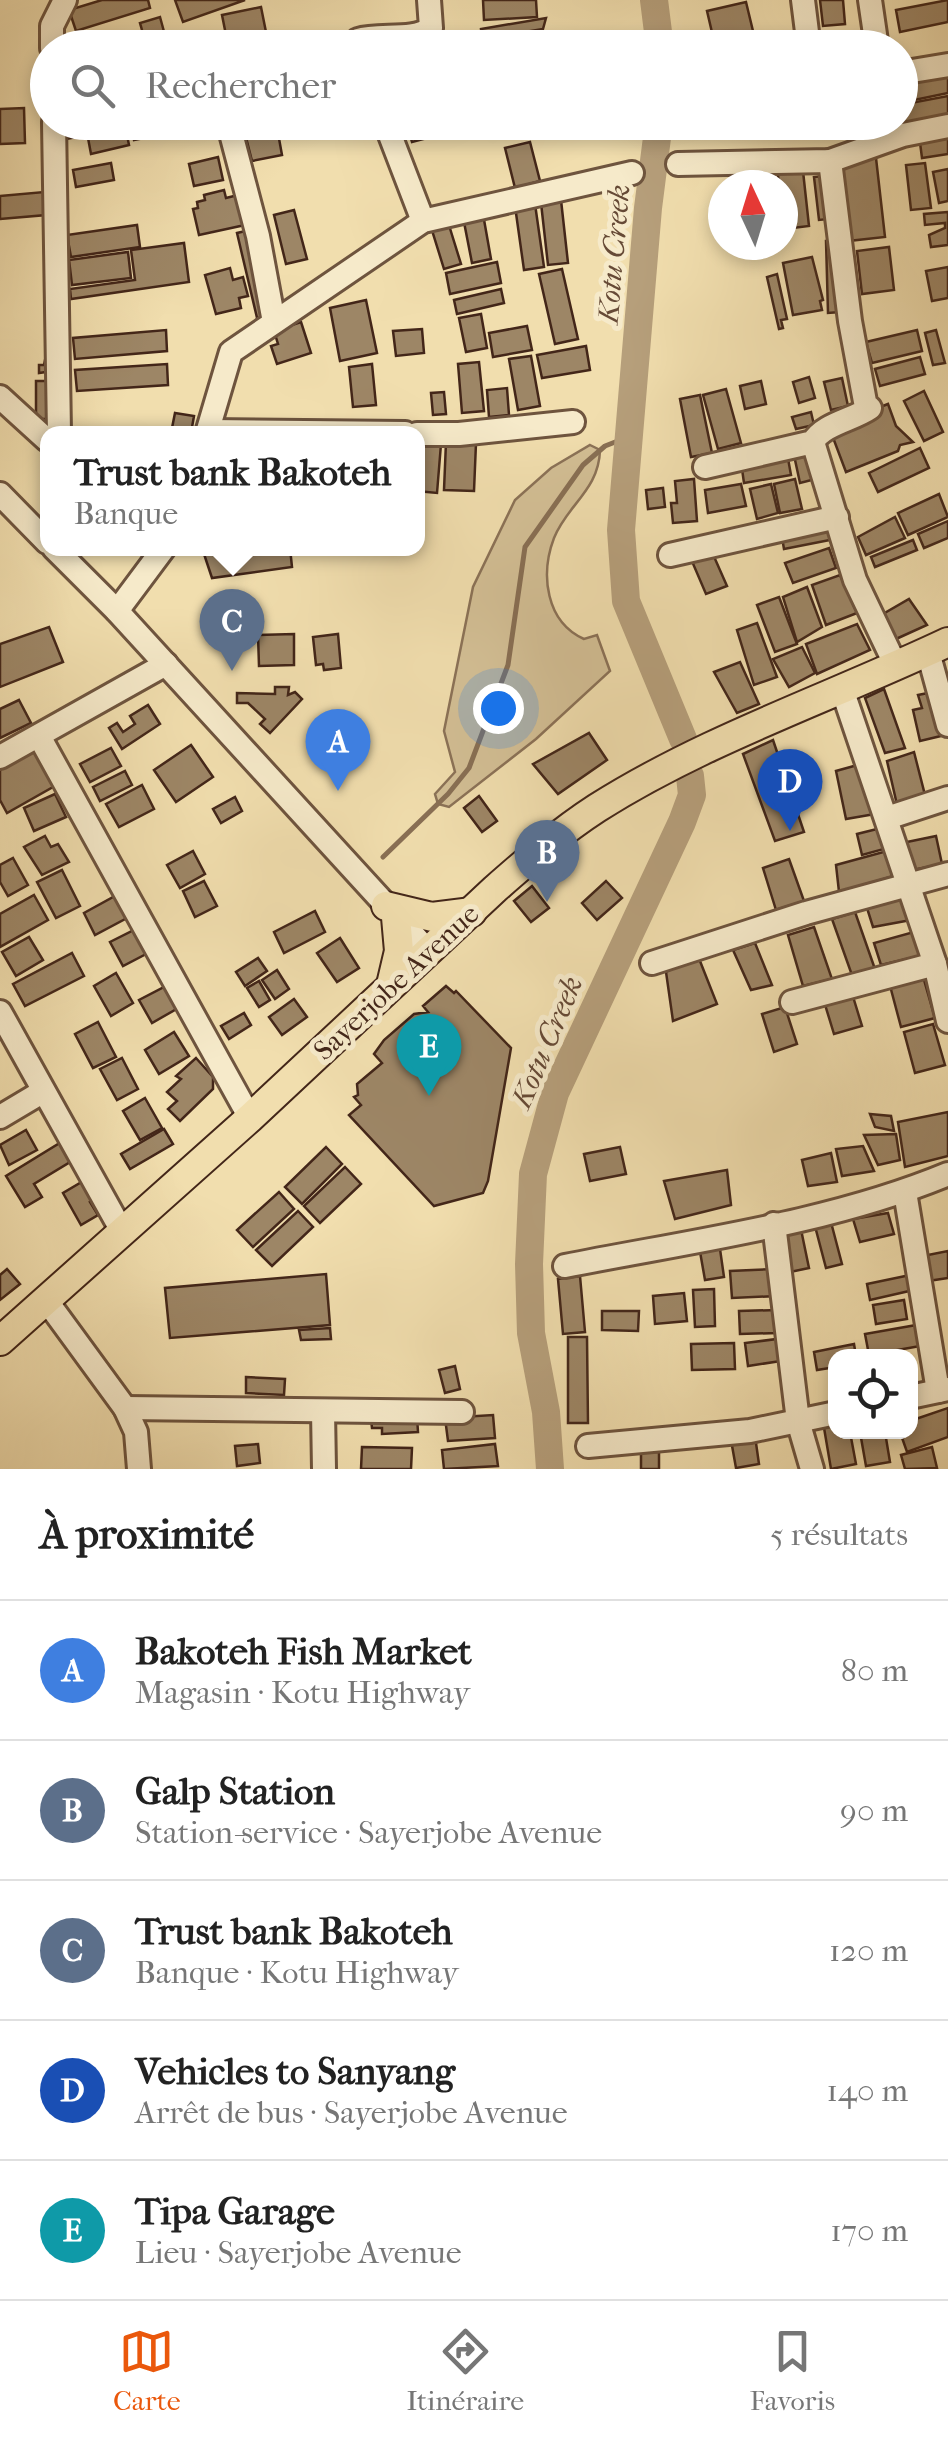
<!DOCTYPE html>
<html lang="fr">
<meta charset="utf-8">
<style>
:root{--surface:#fff;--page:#f2f2f2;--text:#222;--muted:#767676;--line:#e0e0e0;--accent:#ea580c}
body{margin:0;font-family:"IM FELL French Canon",serif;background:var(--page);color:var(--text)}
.controls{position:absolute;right:30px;bottom:30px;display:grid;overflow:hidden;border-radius:20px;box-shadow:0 5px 15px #0003}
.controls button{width:90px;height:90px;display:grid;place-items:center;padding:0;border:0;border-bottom:2px solid var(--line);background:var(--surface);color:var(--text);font:50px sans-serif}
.compass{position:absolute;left:708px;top:170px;width:90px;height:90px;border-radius:50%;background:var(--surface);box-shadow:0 5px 15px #0003;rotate:356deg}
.you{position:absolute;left:498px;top:708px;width:35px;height:35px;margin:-25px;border:8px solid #fff;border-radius:50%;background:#1a73e8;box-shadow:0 0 0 15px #1a73e833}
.badge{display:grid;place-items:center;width:65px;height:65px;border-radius:50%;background:var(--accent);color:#fff;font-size:32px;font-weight:700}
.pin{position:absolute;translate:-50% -82px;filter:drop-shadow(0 2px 5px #0008)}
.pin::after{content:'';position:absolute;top:52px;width:35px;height:30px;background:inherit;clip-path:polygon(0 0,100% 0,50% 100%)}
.popup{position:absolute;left:40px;top:426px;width:385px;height:130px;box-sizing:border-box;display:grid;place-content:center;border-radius:20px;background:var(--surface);filter:drop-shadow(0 2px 8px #0005);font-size:32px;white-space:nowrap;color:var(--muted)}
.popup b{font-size:38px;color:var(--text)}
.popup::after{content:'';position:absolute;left:50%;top:100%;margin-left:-20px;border:20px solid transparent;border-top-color:var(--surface)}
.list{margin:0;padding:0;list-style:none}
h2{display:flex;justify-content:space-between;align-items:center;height:130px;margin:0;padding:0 40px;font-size:42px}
h2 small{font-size:32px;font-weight:400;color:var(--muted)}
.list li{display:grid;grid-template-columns:65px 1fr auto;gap:30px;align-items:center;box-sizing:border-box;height:140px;padding:0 40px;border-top:2px solid var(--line)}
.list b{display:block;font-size:38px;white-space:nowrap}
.list p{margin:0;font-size:32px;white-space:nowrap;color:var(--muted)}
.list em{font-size:32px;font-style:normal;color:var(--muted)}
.icon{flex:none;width:55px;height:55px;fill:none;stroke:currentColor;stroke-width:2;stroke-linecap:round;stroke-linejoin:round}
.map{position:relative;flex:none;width:948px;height:1469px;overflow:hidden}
.search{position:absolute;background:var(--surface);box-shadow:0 5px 15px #0003;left:30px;right:30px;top:30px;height:110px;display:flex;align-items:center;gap:25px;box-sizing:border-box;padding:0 35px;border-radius:55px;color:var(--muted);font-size:38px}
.sheet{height:830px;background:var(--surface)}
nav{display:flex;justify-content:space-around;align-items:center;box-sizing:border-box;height:140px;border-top:2px solid var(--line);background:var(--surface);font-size:28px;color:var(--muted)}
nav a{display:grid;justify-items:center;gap:5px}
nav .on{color:var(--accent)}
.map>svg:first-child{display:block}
</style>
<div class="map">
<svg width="948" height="1469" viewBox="0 0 948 1469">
<rect width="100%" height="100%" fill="#f1deae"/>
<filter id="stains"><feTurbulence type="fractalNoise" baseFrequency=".002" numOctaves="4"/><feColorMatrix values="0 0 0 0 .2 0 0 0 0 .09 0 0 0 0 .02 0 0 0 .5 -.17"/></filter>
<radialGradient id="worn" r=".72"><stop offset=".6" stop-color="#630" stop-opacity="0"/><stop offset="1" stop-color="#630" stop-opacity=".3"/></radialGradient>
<path fill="#d3bf95" stroke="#8b7257" stroke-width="2.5" d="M590 445 600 450C599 490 567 505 554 538 540 575 546 622 584 639L597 635 610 671 536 739 449 807 438 804 435 794 455 772 444 731 473 587 515 500 551 468Z"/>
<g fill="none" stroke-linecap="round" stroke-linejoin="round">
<path stroke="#886f54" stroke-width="5" d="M383 857 448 794 469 768 508 665 525 547 583 465 605 446 628 437"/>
<g stroke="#b69f7b" stroke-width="28">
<path d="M654 0 660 48"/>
<path d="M659 122 648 208 621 530 626 601 683 739"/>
<path d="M550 1469 546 1412 531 1333 529 1264 533 1174 555 1093 682 822 692 795 690 776"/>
</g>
</g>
<g fill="#9d8666" stroke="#432619" stroke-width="2.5">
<path d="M102 0H148L150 8 76 31 69 10Z"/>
<path d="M175 0H245L183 22Z"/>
<path d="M483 0H536L537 17 484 20Z"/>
<path d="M820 0H843L845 24 823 26Z"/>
<path d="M948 0V22L900 32 896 10Z"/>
<path d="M746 2 753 31 714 41 707 11Z"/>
<path d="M261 7 267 37 228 45 222 15Z"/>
<path d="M160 17 166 39 146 44 140 23Z"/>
<path d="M546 18 543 29 482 39 481 29Z"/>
<path d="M854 32 856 48H831L830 36Z"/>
<path d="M948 70V93L900 103V80Z"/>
<path d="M948 96V120L896 130 894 122H900V105Z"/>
<path d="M24 108 25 143 0 144V109Z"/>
<path d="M63 122H126L127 127 66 139Z"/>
<path d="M130 122H146L149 137 134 140Z"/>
<path d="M242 122H276L282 155 252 161Z"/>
<path d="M417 122H468L469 127 412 142 407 125Z"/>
<path d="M126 130 129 145 91 154 88 138Z"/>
<path d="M948 131V154L922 158 919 135Z"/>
<path d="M530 142 540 181 515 188 505 148Z"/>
<path d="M218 157 223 180 194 186 189 164Z"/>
<path d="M876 158 885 237 848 241 839 163Z"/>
<path d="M802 162 809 226 784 229 783 185H779L777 165Z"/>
<path d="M111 163 114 180 76 187 73 170Z"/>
<path d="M925 163 931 208 911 210 906 165Z"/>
<path d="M948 169V201L939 203 933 172Z"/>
<path d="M834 175 839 218 819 220 814 177Z"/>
<path d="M224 190 226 198 238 195 245 225 199 235 193 209 198 208 197 202 205 200 204 195Z"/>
<path d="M44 192 46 215 0 219V196Z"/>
<path d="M561 200 568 263 548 265 541 203Z"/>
<path d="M535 204 544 267 524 270 515 206Z"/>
<path d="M294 210 307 259 286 264 274 215Z"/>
<path d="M948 212V245L931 247 929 235 945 228V223L925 225 924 214Z"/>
<path d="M483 214 491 259 472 263 463 217Z"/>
<path d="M448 222 461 264 444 269 431 227Z"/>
<path d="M137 225 140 247 71 257 67 235Z"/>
<path d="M250 230 271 319 258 322 237 233Z"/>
<path d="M826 241H832L840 312 828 313Z"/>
<path d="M184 243 189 282 71 299 70 289 135 280 131 250Z"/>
<path d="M889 247 894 290 862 294 857 251Z"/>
<path d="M128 252 131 278 72 285 69 260Z"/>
<path d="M812 257 823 300 820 301 822 310 793 315 783 263Z"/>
<path d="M497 262 501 283 450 294 446 273Z"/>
<path d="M948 267V298L932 301 926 271Z"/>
<path d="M230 268 233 280 243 277 248 296 239 298 241 308 216 314 205 275Z"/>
<path d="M562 269 578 339 555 344 539 274Z"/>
<path d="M777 274 787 319 781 320 783 328 779 329 767 277Z"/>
<path d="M501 289 504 303 457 314 454 300Z"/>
<path d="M366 300 377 353 340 361 330 308Z"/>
<path d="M481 314 487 348 466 352 459 318Z"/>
<path d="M301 322 311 353 277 364 271 346 278 344 274 331Z"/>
<path d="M527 326 532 350 493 357 489 333Z"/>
<path d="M422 329 424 353 396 356 393 331Z"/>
<path d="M166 330 167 351 75 359 73 338Z"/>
<path d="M917 330 922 351 872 363 866 342Z"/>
<path d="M936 330 945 363 933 365 925 333Z"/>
<path d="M586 346 590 370 542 378 537 355Z"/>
<path d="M531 356 540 406 518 410 509 359Z"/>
<path d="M920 357 925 374 880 386 875 369Z"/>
<path d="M45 360H52L53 419H36V381H46V372L39 373V365H44Z"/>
<path d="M479 362 484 411 462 413 458 364Z"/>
<path d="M167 364 168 385 77 391 75 370Z"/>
<path d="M372 364 376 405 353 407 349 367Z"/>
<path d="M809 377 815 398 799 403 793 382Z"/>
<path d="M842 378 848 406 831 410 824 382Z"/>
<path d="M761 381 766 404 745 409 740 386Z"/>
<path d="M507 388 509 415 489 417 487 390Z"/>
<path d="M726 389 741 443 718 449 703 395Z"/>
<path d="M924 391 943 432 924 441 904 401Z"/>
<path d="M444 392 446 414 433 415 431 393Z"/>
<path d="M700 395 712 453 691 457 680 399Z"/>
<path d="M888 404 896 426 913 442 900 445 898 451 846 472 829 427Z"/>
<path d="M811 412 814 425 796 429 792 417Z"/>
<path d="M175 413 194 416 191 433H171Z"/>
<path d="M816 441 827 476 800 483 792 446Z"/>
<path d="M417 442 441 444 437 493 417 491Z"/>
<path d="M446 442 476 443 474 491 444 490Z"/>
<path d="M920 448 929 468 878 492 869 473Z"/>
<path d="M787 453 791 475 744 483 741 462Z"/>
<path d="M694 479 697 521 673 523 671 503H677L675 481Z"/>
<path d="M795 479 802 509 780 513 774 484Z"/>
<path d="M741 484 746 506 708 513 705 490Z"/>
<path d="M771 484 778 513 757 519 750 489Z"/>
<path d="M663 488 665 507 648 509 646 490Z"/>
<path d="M939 494 948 517 908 535 898 513Z"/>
<path d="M836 516 840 538 784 549 780 526Z"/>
<path d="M895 517 905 538 866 555 858 537Z"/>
<path d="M948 521V538L924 548 918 534Z"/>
<path d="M913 540 917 550 875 567 871 557Z"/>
<path d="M708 543 727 586 706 594 688 552Z"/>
<path d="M202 548H290L292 567 212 578Z"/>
<path d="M829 548 836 568 793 583 785 563Z"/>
<path d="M840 575 857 613 826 625 812 585Z"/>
<path d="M807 587 822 627 797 642 783 597Z"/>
<path d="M779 597 797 644 775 652 757 605Z"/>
<path d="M909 599 927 625 896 639 883 614Z"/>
<path d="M757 623 777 677 754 685 737 630Z"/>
<path d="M857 624 870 650 817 674 806 644Z"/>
<path d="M49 627 63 662 0 687V644Z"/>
<path d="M294 634V665L259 666 258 635Z"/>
<path d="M338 634 341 668 324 670 323 664 316 665 313 637Z"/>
<path d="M802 647 815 673 789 687 773 659Z"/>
<path d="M740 662 759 704 737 713 714 672Z"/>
<path d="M275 687H289L288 695 295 692 302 699 270 733 260 724 265 719 248 703H237V693L275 694Z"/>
<path d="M884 689 905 748 885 753 865 698Z"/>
<path d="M933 692 945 735 920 741 913 710 922 708 918 695Z"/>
<path d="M19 700 31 723 0 738V709Z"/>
<path d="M148 705 160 724 122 749 109 728 117 723 123 732 135 724 130 716Z"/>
<path d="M589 733 607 760 558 794 533 764Z"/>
<path d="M773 740 804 832 775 841 743 754Z"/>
<path d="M191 745 213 777 176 802 154 770Z"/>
<path d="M41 748 60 783 7 813 0 800V770Z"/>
<path d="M111 748 121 766 90 782 80 764Z"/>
<path d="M914 752 926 799 898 809 887 761Z"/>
<path d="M861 764 875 814 846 819 836 771Z"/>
<path d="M125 771 132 785 100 801 93 787Z"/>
<path d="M142 785 154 809 119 827 106 804Z"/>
<path d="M55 794 66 817 34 831 24 808Z"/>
<path d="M479 796 497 821 482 832 464 808Z"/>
<path d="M235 797 242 811 221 823 213 809Z"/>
<path d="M877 829 884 849 862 855 857 834Z"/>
<path d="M45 836 51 847 58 844 69 862 42 875 24 847Z"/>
<path d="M936 836 942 864 913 870 907 842Z"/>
<path d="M193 851 205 874 180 888 167 865Z"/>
<path d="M887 851 894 876 839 892 836 865Z"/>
<path d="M13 858 28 885 8 896 0 882V865Z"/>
<path d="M789 859 804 901 776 910 763 868Z"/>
<path d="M62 870 80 906 56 918 37 882Z"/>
<path d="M204 881 217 906 195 917 183 891Z"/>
<path d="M606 881 622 898 597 920 582 903Z"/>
<path d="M532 886 549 908 531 922 514 901Z"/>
<path d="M34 895 48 920 0 947V914Z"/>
<path d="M115 896 127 918 95 935 84 913Z"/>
<path d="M904 896 911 920 873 927 867 908Z"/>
<path d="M315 911 325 932 284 953 274 932Z"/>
<path d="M855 912 876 972 853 978 832 919Z"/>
<path d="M814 927 832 979 803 986 788 935Z"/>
<path d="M136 929 148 953 123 966 110 942Z"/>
<path d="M921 930 928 954 881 965 874 943Z"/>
<path d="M29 937 43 960 16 976 2 952Z"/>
<path d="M340 938 359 968 337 982 317 953Z"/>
<path d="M755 943 772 985 751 990 733 950Z"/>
<path d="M72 953 84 976 25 1006 13 984Z"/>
<path d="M698 956 717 1004 673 1021 666 972Z"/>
<path d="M258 958 267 971 245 986 236 972Z"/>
<path d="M277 970 289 989 275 999 262 980Z"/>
<path d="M116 973 133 1003 111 1016 94 986Z"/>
<path d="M922 973 935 1018 901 1027 889 982Z"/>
<path d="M259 981 270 1000 259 1007 247 988Z"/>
<path d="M168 985 180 1007 152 1023 139 1000Z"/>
<path d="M446 986 454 993 456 991 511 1048 488 1181 483 1193 434 1206 349 1115 361 1105 354 1097 358 1095 357 1084 382 1063 374 1054 384 1040 414 1014 428 1012 423 1006Z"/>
<path d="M851 990 862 1026 834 1034 823 998Z"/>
<path d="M294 999 307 1017 282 1035 269 1017Z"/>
<path d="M785 1007 797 1044 774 1052 762 1014Z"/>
<path d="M244 1013 251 1025 229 1039 221 1026Z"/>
<path d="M98 1022 116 1057 93 1068 75 1034Z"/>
<path d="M933 1024 945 1065 915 1073 904 1032Z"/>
<path d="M174 1032 189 1056 159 1074 145 1050Z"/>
<path d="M122 1058 138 1089 117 1100 100 1069Z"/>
<path d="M196 1058 213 1077V1089L180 1121 168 1109 177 1101 167 1092 181 1079 176 1076Z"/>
<path d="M145 1098 162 1128 140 1140 123 1111Z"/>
<path d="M948 1112V1156L905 1167 898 1122Z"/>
<path d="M870 1114 891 1116 894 1131 875 1127Z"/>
<path d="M164 1129 173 1144 130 1169 121 1154Z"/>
<path d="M26 1130 37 1150 9 1165 0 1145Z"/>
<path d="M896 1134 900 1160 878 1165 864 1135Z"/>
<path d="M63 1141 75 1159 34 1184 42 1197 25 1207 6 1176Z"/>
<path d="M863 1146 874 1171 842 1176 836 1149Z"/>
<path d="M326 1147 342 1164 302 1204 285 1187Z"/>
<path d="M620 1147 626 1174 590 1181 584 1154Z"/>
<path d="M831 1153 837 1182 808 1186 802 1160Z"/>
<path d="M345 1167 361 1184 320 1223 304 1206Z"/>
<path d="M727 1170 731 1205 675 1219 664 1181Z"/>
<path d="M85 1180 96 1199 90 1202 98 1215 81 1225 63 1193Z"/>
<path d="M279 1192 294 1209 253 1247 237 1230Z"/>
<path d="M827 1207 842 1264 826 1268 811 1211Z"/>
<path d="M298 1211 313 1227 272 1266 256 1250Z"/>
<path d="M888 1213 894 1234 860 1242 853 1219Z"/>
<path d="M798 1215 809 1268 790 1272 778 1219Z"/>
<path d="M719 1242 724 1277 705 1280 699 1246Z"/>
<path d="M948 1251V1278L928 1281 923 1256Z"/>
<path d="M7 1269 20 1284 0 1300V1275Z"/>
<path d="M775 1269 777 1296 732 1298 730 1271Z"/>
<path d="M326 1274 330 1325 170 1338 165 1288Z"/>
<path d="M915 1274 918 1289 870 1300 867 1284Z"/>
<path d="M580 1276 585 1332 563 1334 558 1279Z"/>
<path d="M714 1289 715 1326 695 1327 693 1290Z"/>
<path d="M684 1293 687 1321 655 1324 653 1296Z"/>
<path d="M904 1300 907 1319 876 1324 873 1305Z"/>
<path d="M777 1310V1333L740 1334 739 1311Z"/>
<path d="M602 1311H639L638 1331 602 1330Z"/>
<path d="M922 1324 926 1345 869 1355 865 1334Z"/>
<path d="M330 1328 331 1339 301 1340 299 1330Z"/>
<path d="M568 1337H587L588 1423H568Z"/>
<path d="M777 1339 781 1361 748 1366 745 1343Z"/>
<path d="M734 1343 735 1369 692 1370 691 1344Z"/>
<path d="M854 1344 856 1356H836V1367L817 1370 814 1352Z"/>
<path d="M455 1366 460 1389 445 1393 439 1370Z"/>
<path d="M246 1377 285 1379 284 1395 246 1393Z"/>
<path d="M948 1408V1437L907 1452 900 1432H910V1421Z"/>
<path d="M836 1413V1432H850L856 1464 831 1469 822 1416Z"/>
<path d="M493 1415 495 1438 448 1441 445 1418Z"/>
<path d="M417 1417 418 1432 382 1434V1428H372L371 1420Z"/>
<path d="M860 1432H885L890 1462 866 1466Z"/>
<path d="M755 1436 759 1464 736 1468 731 1440Z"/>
<path d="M258 1444 260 1463 237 1466 235 1446Z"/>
<path d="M495 1444 498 1466 444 1469 442 1450Z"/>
<path d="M362 1447 412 1448 411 1469H361Z"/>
<path d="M932 1447 937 1468 905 1469 901 1455Z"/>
<rect x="641" y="1452" width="18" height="17"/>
</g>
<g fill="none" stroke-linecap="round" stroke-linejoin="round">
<defs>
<g id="minor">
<path d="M803 0 809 48"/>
<path d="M870 0 877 48"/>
<path d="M52 48V26L65 0"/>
<path d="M357 48 358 40C380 33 412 42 431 28L429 0"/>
<path d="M900 73 948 65"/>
<path d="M54 122 59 433"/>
<path d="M228 122 258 236 274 322"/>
<path d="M385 122 423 221"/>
<path d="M678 164 830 161 903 135 948 126"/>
<path d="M0 397 47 440"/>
<path d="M208 431 405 433"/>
<path d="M207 433 231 352 423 221 632 173"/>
<path d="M417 434H459L573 422"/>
<path d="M813 442 855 580 896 666"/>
<path d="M705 467 813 442C823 424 853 420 870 408L866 407 850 321 830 161"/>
<path d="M0 494 47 542"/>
<path d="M54 548 117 611 428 951"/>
<path d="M670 555 837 517"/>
<path d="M117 611 164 548"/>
<path d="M928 652 948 725"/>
<path d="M842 689 935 964 948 1021"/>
<path d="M39 736 250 1118"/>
<path d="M0 757 166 664"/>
<path d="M887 818 948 798"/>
<path d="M652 963 806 913 948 874"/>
<path d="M792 1002 935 964"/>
<path d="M0 1012 123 1233"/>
<path d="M0 1117 42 1092"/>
<path d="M905 1192 938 1391"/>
<path d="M774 1224 798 1421 812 1469"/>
<path d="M565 1266C691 1241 830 1223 948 1174"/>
<path d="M46 1300 125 1408 136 1432 139 1469"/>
<path d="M910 1397 948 1389"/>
<path d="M125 1408 462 1412"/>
<path d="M323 1411 324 1469"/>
<path d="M588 1446 750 1431 836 1413"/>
</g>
<g id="major">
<path d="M386 906 432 917 472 912"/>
<path d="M391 985 399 951 396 917"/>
<path d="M0 1341 250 1118 495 889C528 860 560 832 597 808 706 739 832 697 948 642"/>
</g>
</defs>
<use href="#minor" stroke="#6e543e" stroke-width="28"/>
<use href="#major" stroke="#432619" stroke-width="32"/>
<use href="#minor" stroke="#f6eaca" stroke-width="22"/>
<use href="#major" stroke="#f1deae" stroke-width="28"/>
</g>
<g text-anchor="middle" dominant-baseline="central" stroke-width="10" stroke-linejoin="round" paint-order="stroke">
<g font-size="28" fill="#432619" stroke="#f6eaca">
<text transform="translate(396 982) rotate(-43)">Sayerjobe Avenue</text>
</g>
<g font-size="30" font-style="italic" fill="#664a36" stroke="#f6eaca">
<text transform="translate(614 254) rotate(-85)">Kotu Creek</text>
<text transform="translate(547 1042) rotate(-67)">Kotu Creek</text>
</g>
</g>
<rect width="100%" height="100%" filter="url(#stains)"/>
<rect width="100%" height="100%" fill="url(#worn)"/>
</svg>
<div class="controls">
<button><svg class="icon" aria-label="locate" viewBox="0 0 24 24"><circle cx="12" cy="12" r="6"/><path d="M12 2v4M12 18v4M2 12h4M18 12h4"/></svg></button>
</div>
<svg class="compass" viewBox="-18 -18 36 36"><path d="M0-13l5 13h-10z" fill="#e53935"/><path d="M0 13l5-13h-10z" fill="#767676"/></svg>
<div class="you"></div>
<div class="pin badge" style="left:338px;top:791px;background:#3f7fe0">A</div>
<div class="pin badge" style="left:547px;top:902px;background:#5c6f8a">B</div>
<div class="pin badge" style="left:232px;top:671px;background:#5c6f8a">C</div>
<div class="popup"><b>Trust bank Bakoteh</b>Banque</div>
<div class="pin badge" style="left:790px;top:831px;background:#1a4fb4">D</div>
<div class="pin badge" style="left:429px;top:1096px;background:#0f9aa8">E</div>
<div class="search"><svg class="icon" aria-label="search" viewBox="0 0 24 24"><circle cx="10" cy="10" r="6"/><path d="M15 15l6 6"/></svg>Rechercher</div>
</div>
<section class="sheet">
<h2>À proximité<small>5 résultats</small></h2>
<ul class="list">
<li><span class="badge" style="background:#3f7fe0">A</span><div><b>Bakoteh Fish Market</b><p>Magasin · Kotu Highway</p></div><em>80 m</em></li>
<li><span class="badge" style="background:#5c6f8a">B</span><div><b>Galp Station</b><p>Station-service · Sayerjobe Avenue</p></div><em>90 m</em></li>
<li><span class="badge" style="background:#5c6f8a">C</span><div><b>Trust bank Bakoteh</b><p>Banque · Kotu Highway</p></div><em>120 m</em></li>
<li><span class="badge" style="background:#1a4fb4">D</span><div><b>Vehicles to Sanyang</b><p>Arrêt de bus · Sayerjobe Avenue</p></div><em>140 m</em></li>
<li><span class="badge" style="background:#0f9aa8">E</span><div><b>Tipa Garage</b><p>Lieu · Sayerjobe Avenue</p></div><em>170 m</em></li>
</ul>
</section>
<nav>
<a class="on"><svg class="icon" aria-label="map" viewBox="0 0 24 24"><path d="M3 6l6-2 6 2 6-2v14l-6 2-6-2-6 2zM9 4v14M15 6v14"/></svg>Carte</a>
<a><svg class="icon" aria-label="directions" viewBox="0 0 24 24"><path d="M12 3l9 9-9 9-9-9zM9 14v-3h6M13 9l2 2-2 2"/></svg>Itinéraire</a>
<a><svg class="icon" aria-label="saved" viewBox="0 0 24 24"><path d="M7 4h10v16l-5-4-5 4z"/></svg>Favoris</a>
</nav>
